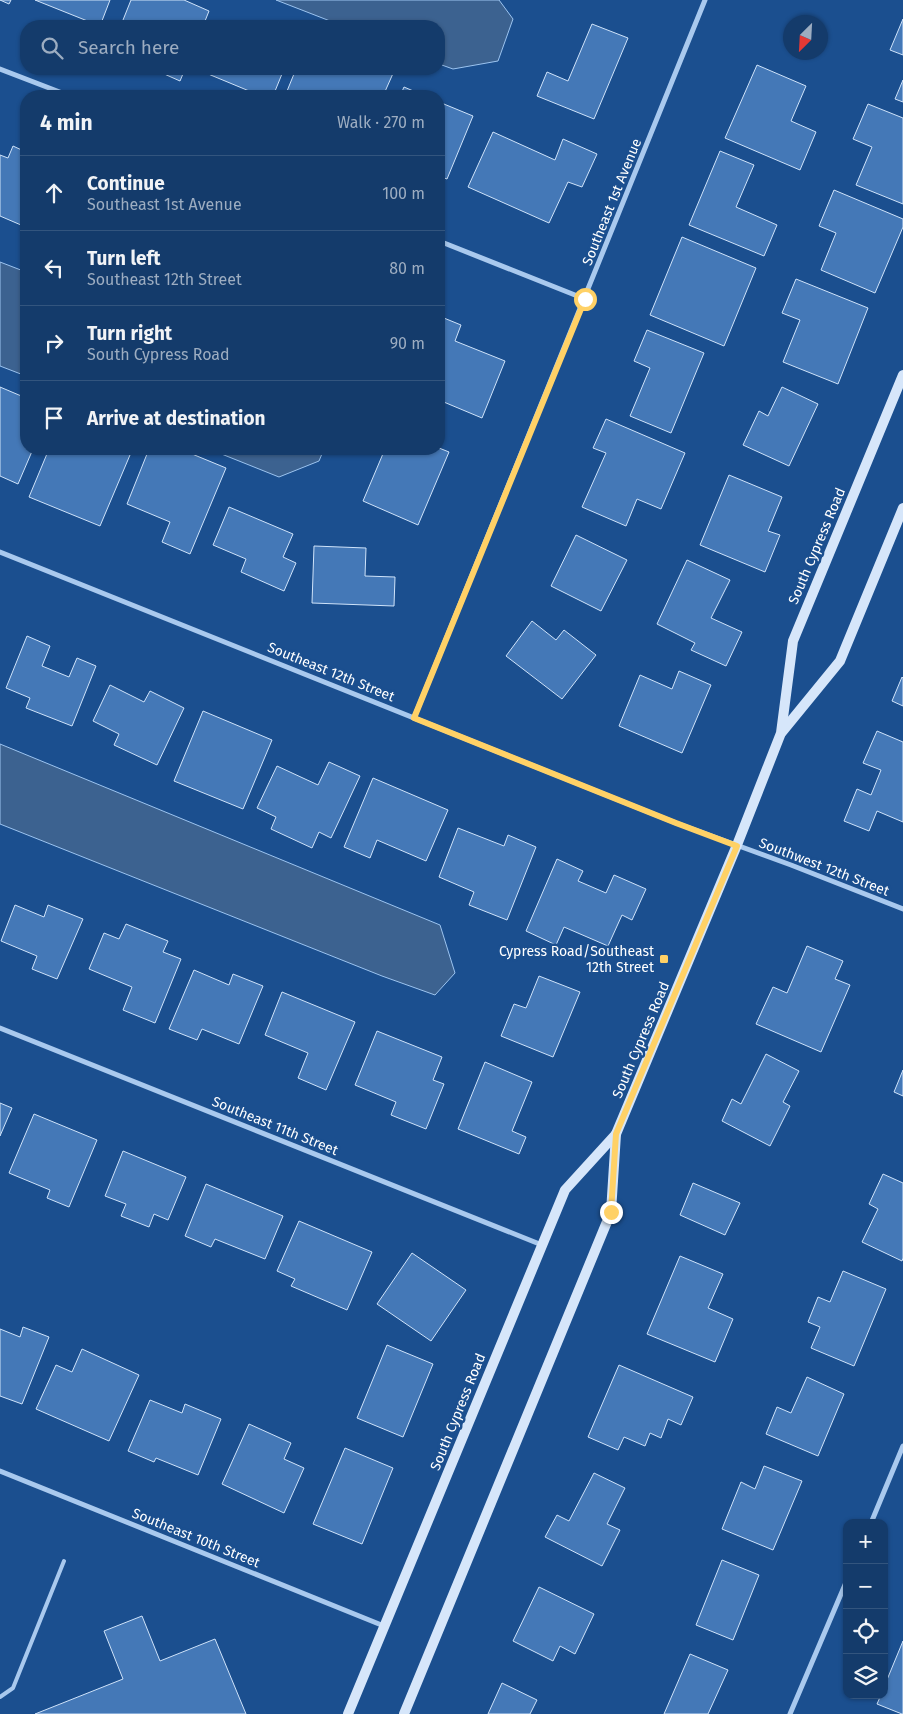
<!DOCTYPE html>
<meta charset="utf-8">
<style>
:root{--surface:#143b6b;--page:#214673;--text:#f1f3f6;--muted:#9dadc1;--line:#33557e}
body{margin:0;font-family:"Fira Sans",sans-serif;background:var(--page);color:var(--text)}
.controls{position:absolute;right:15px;bottom:15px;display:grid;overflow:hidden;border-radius:10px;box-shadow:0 1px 4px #0004}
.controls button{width:45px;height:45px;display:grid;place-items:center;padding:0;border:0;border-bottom:1px solid var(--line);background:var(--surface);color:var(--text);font:25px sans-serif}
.compass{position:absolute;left:783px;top:15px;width:45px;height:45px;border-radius:50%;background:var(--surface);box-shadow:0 1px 4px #0004;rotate:204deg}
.stop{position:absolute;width:15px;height:15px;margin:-11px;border:4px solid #ffd166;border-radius:50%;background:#fff}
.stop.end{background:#ffd166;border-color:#fff;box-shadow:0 1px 5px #0008}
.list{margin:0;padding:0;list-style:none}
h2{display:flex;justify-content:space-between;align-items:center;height:65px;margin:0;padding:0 20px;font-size:21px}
h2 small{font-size:16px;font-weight:400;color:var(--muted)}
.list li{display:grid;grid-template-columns:32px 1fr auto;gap:15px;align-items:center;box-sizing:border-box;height:75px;padding:0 20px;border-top:1px solid var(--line)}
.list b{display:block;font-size:19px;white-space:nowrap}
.list p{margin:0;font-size:16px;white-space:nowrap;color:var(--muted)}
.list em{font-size:16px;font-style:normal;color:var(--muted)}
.icon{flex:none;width:28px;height:28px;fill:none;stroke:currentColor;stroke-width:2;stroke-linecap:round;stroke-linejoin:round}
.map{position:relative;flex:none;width:903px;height:1714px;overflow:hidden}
.search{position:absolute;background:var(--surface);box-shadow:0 1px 4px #0004;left:20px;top:20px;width:425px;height:55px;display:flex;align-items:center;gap:12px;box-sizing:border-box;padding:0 18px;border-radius:20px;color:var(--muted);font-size:19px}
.panel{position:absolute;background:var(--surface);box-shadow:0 1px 4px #0004;left:20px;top:90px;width:425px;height:365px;border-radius:20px}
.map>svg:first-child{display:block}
</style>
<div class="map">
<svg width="903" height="1714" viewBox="0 0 903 1714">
<rect width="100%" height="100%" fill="#1b4f8f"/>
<g fill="#3c6290" stroke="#9cc4f0">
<path d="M276 0H499L513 19 498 61 453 69 439 64V26H343Z"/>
<path d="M0 262 26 272V376L0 366Z"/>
<path d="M209 449H324L319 461 279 477Z"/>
<path d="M0 744 440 925 455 973 435 995 382 976 0 824Z"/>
</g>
<g fill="#4478b7" stroke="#cfe3fa">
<path d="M0 0H11L9 4Z"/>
<path d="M35 0H110L100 26Z"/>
<path d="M131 0H184L209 11 203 26H124L121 25Z"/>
<path d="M903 19V55L890 50Z"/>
<path d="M592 24 628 38 594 119 537 96 547 72 568 81Z"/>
<path d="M757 65 806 86 791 121 816 132 800 170 725 138Z"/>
<path d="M153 69H185L180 81Z"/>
<path d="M202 69H284L273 96H253L254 93 201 71Z"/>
<path d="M296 69H343L347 70V69H395L383 96H285Z"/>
<path d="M903 80V102L895 99Z"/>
<path d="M404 87 425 96H400Z"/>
<path d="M439 102 473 116 447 179 439 176Z"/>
<path d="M868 104 903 118V204L856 185 872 147 853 139Z"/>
<path d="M493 132 555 160 563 139 597 154 582 187 568 182 549 223 468 187Z"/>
<path d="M13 146 26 152V212L21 225 0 216V155L8 158Z"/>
<path d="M720 151 754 165 736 207 777 225 764 256 689 225Z"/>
<path d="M834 190 903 219V227L875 293 821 270 836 233 819 226Z"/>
<path d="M682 237 756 268 724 346 650 315Z"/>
<path d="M796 279 868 308 838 384 783 362 800 320 782 313Z"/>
<path d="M439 316 461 325 455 341 505 361 482 418 439 400Z"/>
<path d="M647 330 704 353 671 433 630 416 650 368 634 361Z"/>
<path d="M0 387 26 398V449H33L18 484 0 476Z"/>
<path d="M782 387 818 404 789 466 743 445 759 411 768 416Z"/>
<path d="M606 419 685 453 661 509 637 499 626 526 582 507 606 453 593 448Z"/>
<path d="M439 448 449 452 418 525 363 501 385 449Z"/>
<path d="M49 449H116L130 455 100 526 29 497Z"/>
<path d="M149 449H180L226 468 190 554 162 542 170 522 127 504Z"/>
<path d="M729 475 782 497 768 531 780 535 765 572 700 545Z"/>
<path d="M229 507 293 534 283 557 296 563 284 591 241 572 246 559 213 545Z"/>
<path d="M576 535 627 560 601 611 551 586Z"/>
<path d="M314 546 366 548 365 576 395 577 394 606 312 603Z"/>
<path d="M687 560 730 580 711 618 742 632 726 666 691 650 695 643 657 624Z"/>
<path d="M532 621 556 640 564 630 596 655 562 699 506 656Z"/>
<path d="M27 636 50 646 42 666 69 677 77 658 96 666 72 726 26 708 30 698 6 688Z"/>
<path d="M679 671 711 685 682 753 619 726 640 675 672 689Z"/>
<path d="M902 677 903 678V706L892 701Z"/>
<path d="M110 685 144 702 150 691 184 708 157 765 114 745 119 734 93 721Z"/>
<path d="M203 711 272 740 243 809 174 781Z"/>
<path d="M877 731 903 742V822L877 811 869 831 844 821 857 789 871 795 881 770 863 763Z"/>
<path d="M329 762 360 776 331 838 319 832 312 848 271 829 276 817 257 808 277 766 318 785Z"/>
<path d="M373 778 448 810 426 861 377 840 370 858 344 847Z"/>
<path d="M458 828 504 846 508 835 536 847 507 920 469 905 474 892 439 877Z"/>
<path d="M557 859 583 871 578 881 606 893 614 875 646 889 632 920 622 915 608 946 564 927 556 945 526 931Z"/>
<path d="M15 905 44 917 48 905 83 919 57 979 32 969 37 956 1 941Z"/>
<path d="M126 924 168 941 163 952 181 959 155 1023 123 1010 132 987 89 969 104 933 119 939Z"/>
<path d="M807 946 843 961 835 979 850 985 821 1052 756 1024 773 987 787 993Z"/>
<path d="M194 970 229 985 233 974 263 986 239 1044 202 1029 197 1040 169 1029Z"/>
<path d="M539 976 580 992 553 1057 501 1036 514 1004 526 1008Z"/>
<path d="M282 992 355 1022 326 1090 298 1078 308 1053 265 1035Z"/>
<path d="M377 1031 442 1057 433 1080 444 1084 426 1129 391 1115 396 1102 355 1085Z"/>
<path d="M766 1054 799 1071 783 1102 790 1106 770 1146 722 1121 732 1099 741 1104Z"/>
<path d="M485 1062 532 1082 512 1131 526 1137 519 1154 458 1129Z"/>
<path d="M903 1070V1096L894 1092Z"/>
<path d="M0 1103 12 1108 0 1136Z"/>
<path d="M34 1114 97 1140 69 1207 47 1198 50 1190 9 1173Z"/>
<path d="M123 1151 186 1177 168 1220 154 1214 149 1227 121 1216 126 1204 105 1196Z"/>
<path d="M883 1174 903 1183V1258L902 1261 862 1242 878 1209 869 1204Z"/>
<path d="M693 1183 740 1203 725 1235 680 1215Z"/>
<path d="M206 1184 283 1216 265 1259 215 1239 211 1247 185 1236Z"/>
<path d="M299 1221 372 1252 347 1310 291 1286 295 1279 277 1271Z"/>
<path d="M412 1253 466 1290 431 1341 377 1304Z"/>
<path d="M680 1256 723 1274 708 1308 733 1319 715 1362 647 1334Z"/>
<path d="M843 1271 886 1289 854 1366 811 1348 820 1327 808 1322 818 1297 830 1302Z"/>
<path d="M23 1327 49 1337 22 1404 0 1396V1329L20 1337Z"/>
<path d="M387 1345 433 1364 403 1437 357 1418Z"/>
<path d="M82 1349 139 1375 109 1441 36 1409 56 1365 72 1372Z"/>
<path d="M619 1365 693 1397 681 1425 668 1419 661 1438 650 1433 645 1446 624 1437 618 1450 588 1437Z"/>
<path d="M807 1377 844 1394 818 1456 766 1434 777 1407 791 1413Z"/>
<path d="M150 1400 182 1413 185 1404 221 1419 198 1475 156 1458 154 1462 128 1451Z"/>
<path d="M249 1424 291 1443 284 1459 304 1468 284 1513 222 1484Z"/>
<path d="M345 1448 393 1468 362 1544 313 1524Z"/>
<path d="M764 1466 802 1481 773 1550 722 1529 741 1482 755 1489Z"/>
<path d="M594 1473 625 1488 607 1524 620 1530 602 1566 545 1537 557 1515 569 1521Z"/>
<path d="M722 1560 759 1575 733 1640 696 1625Z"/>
<path d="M539 1587 594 1614 575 1654 560 1646 553 1661 513 1641Z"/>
<path d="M142 1616 160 1661 215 1639 246 1714H35L123 1679 104 1631Z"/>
<path d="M903 1641V1714H902L877 1704 881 1695H884V1687Z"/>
<path d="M690 1654 728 1670 708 1714H664Z"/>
<path d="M502 1683 537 1700 530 1714H488Z"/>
</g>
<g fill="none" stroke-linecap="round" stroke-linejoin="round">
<path stroke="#a9c9ee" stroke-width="4" d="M0 1697 13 1688 64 1561"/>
<g stroke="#a9c9ee" stroke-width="5">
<path d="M0 69 70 96"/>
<path d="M439 241 585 299"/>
<path d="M0 552 676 823 791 865 903 909"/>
<path d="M414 718 705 0"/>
<path d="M0 1028 542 1245"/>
<path d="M0 1471 384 1626"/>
<path d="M871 1523 903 1446"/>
<path d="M790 1714 847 1580"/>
</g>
<g stroke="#d6e6fa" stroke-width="10">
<path d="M782 732 840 661 903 508"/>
<path d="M348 1714 565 1190 616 1134"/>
<path d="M404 1714 611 1212 616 1134 737 845 781 733 793 641 903 375"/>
</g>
</g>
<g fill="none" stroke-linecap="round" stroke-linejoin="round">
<path stroke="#ffd166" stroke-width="6" d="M585 299 414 718 676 823 737 846 616 1134 611 1212"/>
</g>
<rect fill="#ffd166" stroke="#1b4f8f" stroke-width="2" x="659" y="954" width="10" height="10" rx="2.5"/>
<g text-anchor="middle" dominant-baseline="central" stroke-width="5" stroke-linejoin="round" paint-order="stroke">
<g font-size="14" fill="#fff" stroke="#1b4f8f">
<text transform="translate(612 202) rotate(-68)">Southeast 1st Avenue</text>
<text transform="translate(817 546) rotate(-67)">South Cypress Road</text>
<text transform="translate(331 672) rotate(22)">Southeast 12th Street</text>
<text transform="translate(824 867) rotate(21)">Southwest 12th Street</text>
<text transform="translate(641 1040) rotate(-67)">South Cypress Road</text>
<text transform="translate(275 1126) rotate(22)">Southeast 11th Street</text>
<text transform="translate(458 1412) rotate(-68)">South Cypress Road</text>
<text transform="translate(196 1538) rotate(22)">Southeast 10th Street</text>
</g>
<g font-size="14" fill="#fff" stroke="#1b4f8f" text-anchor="end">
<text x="654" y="951">Cypress Road/Southeast<tspan x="654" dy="16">12th Street</tspan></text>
</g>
</g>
</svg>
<div class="controls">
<button>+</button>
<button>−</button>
<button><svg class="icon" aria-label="locate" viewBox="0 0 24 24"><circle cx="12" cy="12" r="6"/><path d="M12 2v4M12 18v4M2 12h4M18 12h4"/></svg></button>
<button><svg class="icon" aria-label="layers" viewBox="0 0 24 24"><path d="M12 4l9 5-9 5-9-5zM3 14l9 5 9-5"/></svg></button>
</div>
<svg class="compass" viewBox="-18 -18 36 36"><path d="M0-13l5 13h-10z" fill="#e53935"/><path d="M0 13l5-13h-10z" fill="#9dadc1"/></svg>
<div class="stop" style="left:585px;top:299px"></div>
<div class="stop end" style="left:611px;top:1212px"></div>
<div class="search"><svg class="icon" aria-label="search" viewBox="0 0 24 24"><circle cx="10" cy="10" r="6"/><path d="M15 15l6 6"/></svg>Search here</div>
<section class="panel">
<h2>4 min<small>Walk · 270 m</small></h2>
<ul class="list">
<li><svg class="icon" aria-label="ahead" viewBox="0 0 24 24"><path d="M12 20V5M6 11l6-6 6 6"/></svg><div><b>Continue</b><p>Southeast 1st Avenue</p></div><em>100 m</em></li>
<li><svg class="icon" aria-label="left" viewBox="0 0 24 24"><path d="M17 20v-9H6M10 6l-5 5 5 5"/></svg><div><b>Turn left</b><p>Southeast 12th Street</p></div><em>80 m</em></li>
<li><svg class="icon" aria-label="right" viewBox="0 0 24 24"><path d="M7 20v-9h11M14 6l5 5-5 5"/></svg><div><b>Turn right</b><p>South Cypress Road</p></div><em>90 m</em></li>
<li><svg class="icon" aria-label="arrive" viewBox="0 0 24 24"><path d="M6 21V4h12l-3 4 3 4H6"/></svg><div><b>Arrive at destination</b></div></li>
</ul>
</section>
</div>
